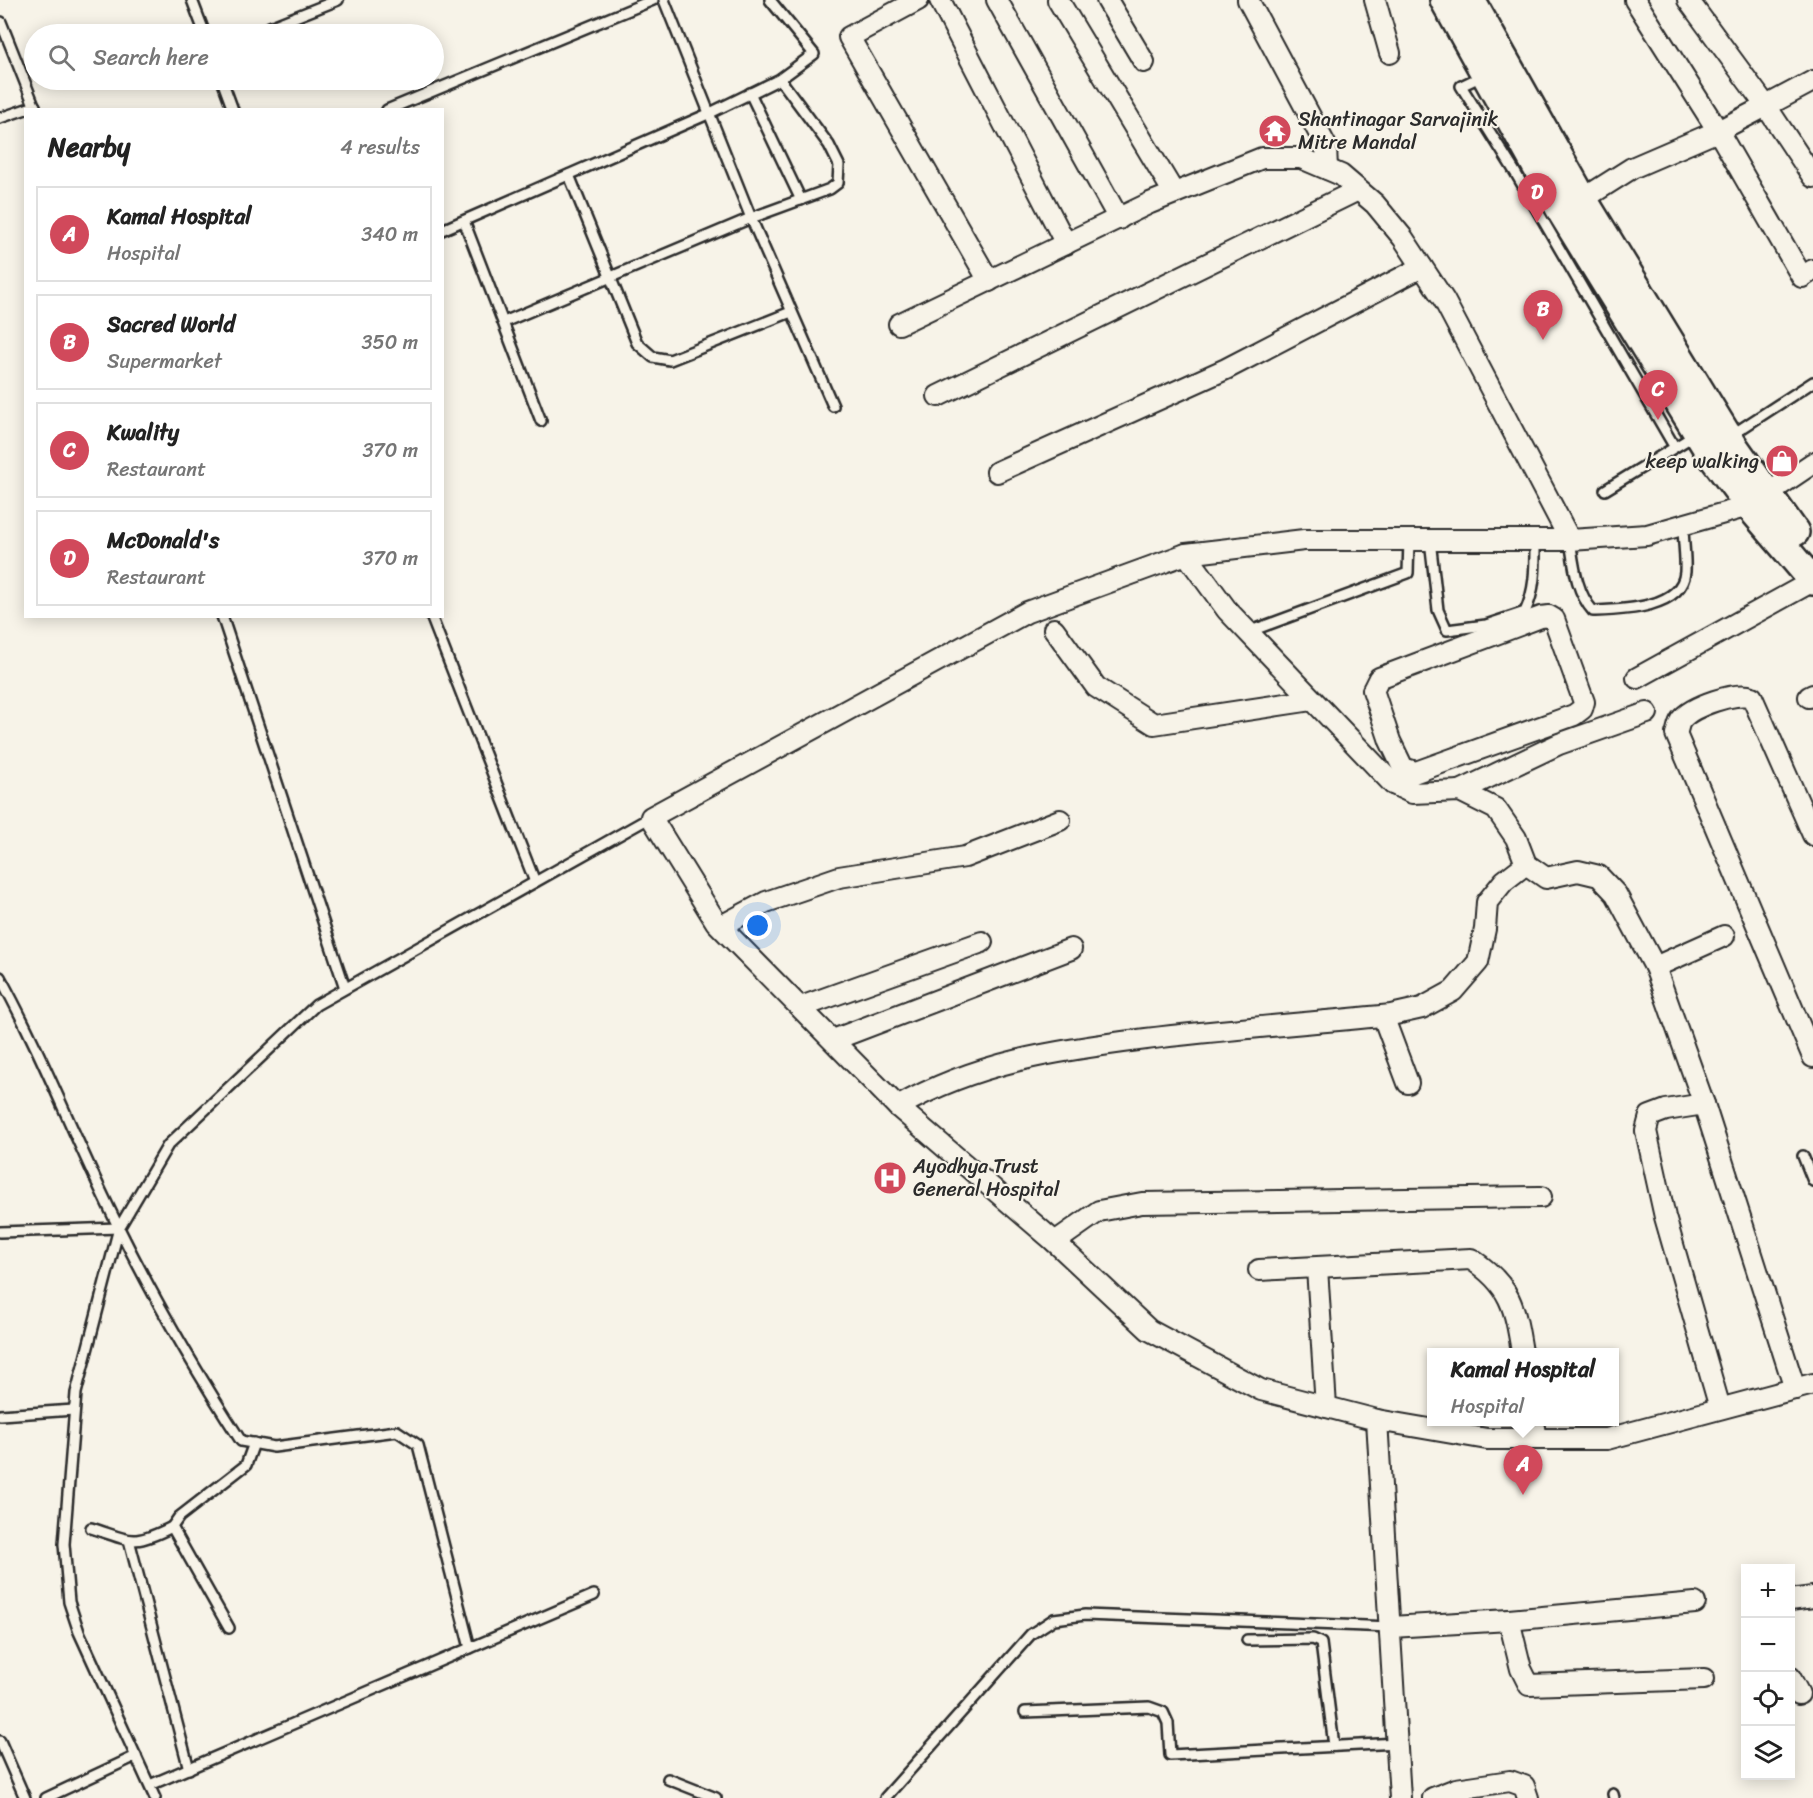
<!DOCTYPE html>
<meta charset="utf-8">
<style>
:root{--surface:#fff;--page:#f6f6f6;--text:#222;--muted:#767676;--line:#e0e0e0;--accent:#d1495b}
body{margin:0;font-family:Sriracha,sans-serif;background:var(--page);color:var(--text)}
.controls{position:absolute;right:18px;bottom:18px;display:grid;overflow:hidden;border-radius:0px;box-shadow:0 3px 15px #0003}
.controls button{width:54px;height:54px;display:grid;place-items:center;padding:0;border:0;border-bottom:2px solid var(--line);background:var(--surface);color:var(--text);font:30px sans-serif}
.you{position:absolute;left:758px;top:926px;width:21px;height:21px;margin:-15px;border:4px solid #fff;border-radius:50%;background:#1a73e8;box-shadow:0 0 0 9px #1a73e833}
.badge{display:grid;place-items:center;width:39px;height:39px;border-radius:50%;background:var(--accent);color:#fff;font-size:20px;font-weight:700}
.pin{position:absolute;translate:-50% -50px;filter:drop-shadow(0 2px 3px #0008)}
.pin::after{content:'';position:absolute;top:32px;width:21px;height:18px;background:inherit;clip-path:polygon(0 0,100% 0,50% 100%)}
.popup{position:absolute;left:1427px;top:1348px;width:192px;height:78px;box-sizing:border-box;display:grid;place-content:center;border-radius:0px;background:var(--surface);filter:drop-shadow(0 2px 4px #0005);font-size:20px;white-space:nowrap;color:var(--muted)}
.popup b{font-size:22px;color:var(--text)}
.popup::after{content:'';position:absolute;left:50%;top:100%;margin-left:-12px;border:12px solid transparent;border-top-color:var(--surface)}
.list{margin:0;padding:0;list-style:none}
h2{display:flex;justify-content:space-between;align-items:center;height:78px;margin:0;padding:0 24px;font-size:26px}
h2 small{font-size:20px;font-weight:400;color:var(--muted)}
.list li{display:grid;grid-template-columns:39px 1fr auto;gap:18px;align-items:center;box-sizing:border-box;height:96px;margin:0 12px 12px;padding:0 12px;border:2px solid var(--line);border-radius:0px}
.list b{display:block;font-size:22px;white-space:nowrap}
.list p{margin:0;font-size:20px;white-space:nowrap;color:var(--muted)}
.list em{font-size:20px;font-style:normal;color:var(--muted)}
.icon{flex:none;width:33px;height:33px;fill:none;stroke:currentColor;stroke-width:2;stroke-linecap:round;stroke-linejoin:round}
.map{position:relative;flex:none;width:1813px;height:1798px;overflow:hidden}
.search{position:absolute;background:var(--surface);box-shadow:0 3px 15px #0003;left:24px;top:24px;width:420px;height:66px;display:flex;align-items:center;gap:15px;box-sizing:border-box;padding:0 21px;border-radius:33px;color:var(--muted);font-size:22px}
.panel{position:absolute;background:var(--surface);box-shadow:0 3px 15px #0003;left:24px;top:108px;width:420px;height:510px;border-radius:0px}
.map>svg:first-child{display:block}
</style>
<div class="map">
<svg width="1813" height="1798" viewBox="0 0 1813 1798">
<rect width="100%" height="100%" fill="#f7f3e8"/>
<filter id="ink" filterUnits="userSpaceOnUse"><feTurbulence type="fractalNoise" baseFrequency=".0167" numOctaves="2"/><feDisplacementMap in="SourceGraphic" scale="12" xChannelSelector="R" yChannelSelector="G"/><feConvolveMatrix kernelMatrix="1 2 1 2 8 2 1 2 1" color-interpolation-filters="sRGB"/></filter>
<g filter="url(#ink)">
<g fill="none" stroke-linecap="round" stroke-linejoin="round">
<defs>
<g id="lane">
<path d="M192 0 205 34"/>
<path d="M664 0 751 218 833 406"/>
<path d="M1 22 36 110"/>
<path d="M252 34 338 0"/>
<path d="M1482 76 1461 86 1515 172 1674 446"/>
<path d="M222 80 233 110"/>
<path d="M750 93 801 200"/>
<path d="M387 110 653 0"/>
<path d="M0 118 35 106"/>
<path d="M569 175 637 343 653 357 670 360 791 312"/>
<path d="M464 221 541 421"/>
<path d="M442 230 708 114 780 79 814 54 770 0"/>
<path d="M504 322 751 218 830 189 838 183 839 165 829 145 780 79"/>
<path d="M1730 436 1813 382"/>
<path d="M1605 490 1695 435"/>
<path d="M1430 540 1438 610 1447 630 1486 625 1525 612C1536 588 1535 566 1535 540"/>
<path d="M1570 540C1574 566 1576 592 1593 611 1621 610 1682 609 1685 572 1686 557 1683 541 1683 525"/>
<path d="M222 616 345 988"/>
<path d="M431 616 535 882"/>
<path d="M1248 632 1408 573 1409 540"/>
<path d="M0 977C45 1059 77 1145 119 1228 155 1301 197 1373 241 1441L274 1447 397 1431 418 1445 470 1648"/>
<path d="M1803 1156 1813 1181"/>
<path d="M0 1232 119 1228"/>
<path d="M0 1415 74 1410"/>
<path d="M91 1528C132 1541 132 1547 172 1527"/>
<path d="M129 1540 189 1769"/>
<path d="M229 1628 172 1527 179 1517 246 1465 254 1443"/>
<path d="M1247 1640 1313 1639 1321 1643 1334 1746"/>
<path d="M1025 1712 1149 1707 1163 1712 1168 1723 1170 1755 1398 1743"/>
<path d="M0 1741 25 1798"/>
<path d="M668 1779 716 1798"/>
<path d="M150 1785 594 1595"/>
<path d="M1613 1794 1614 1798"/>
<path d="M46 1798 136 1756"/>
<path d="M155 1798 79 1632 69 1602 64 1544 76 1393 119 1228 168 1145 316 1005 651 817"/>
<path d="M885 1798 1031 1634 1054 1619 1085 1615 1391 1627"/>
</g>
<g id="street">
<path d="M918 0 849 37 989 281"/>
<path d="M940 0 1066 244"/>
<path d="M997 0 1119 219"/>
<path d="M1058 0 1174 193"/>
<path d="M1107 0 1144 62"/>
<path d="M1248 0 1326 146 1327 169"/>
<path d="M1375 0 1390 53"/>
<path d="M1635 0 1718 131 1802 277 1813 270"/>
<path d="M1813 81 1766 106 1813 177"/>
<path d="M1572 206 1632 168 1718 131 1766 106 1688 0"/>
<path d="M899 324 1150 203 1262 158H1301L1341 175 1375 204 1403 238 1444 300 1570 540"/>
<path d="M938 396 1358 190"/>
<path d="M1813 463 1749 506 1647 535 1570 540H1304L1186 554 1027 612 651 817 716 922 898 1107 1055 1242 1149 1330 1261 1390 1377 1420 1487 1439H1607L1813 1384"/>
<path d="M997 472 1226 369 1422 267"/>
<path d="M1186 554 1227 610 1393 784 1412 793 1460 791 1496 809 1516 838 1526 864 1546 878 1578 871 1599 876 1616 894 1655 967 1704 1104 1795 1389"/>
<path d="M1054 629 1096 687 1154 724 1312 700"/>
<path d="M1637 678 1813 581"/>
<path d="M1809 697 1813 695"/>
<path d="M1393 784 1416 772 1574 715 1582 709 1584 702 1554 619 1549 616 1541 617 1379 678 1373 690 1390 741 1403 768 1416 772"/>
<path d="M1460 791 1559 744 1647 713"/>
<path d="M1813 835 1752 697C1736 691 1692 706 1681 720 1678 724 1678 729 1676 734L1813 1057"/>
<path d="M721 926 766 902 839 877 965 857 1060 820"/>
<path d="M1655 967 1724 936"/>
<path d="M801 1007 982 942"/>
<path d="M1383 1016 1408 1083"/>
<path d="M833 1040 1071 949"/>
<path d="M1704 1104 1666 1110 1650 1116 1646 1131 1665 1217 1720 1408"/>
<path d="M898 1107C975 1062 1059 1050 1146 1039 1227 1029 1309 1023 1391 1015L1422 1008 1453 991 1478 962 1485 929 1487 902 1504 881 1526 864"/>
<path d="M1055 1242 1099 1211 1142 1203 1541 1197"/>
<path d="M1317 1268 1326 1407"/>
<path d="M1259 1270 1471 1259C1511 1285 1515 1308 1522 1352"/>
<path d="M1377 1420 1400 1798"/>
<path d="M1533 1422 1536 1439"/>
<path d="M1790 1600 1813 1597"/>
<path d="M1509 1620 1521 1669 1529 1685 1704 1679"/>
<path d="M1391 1627 1509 1620 1695 1603"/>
<path d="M1790 1677 1799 1694"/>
<path d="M1433 1798 1456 1789 1510 1781 1524 1786 1528 1798"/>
</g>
<g id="secondary">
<path d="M1444 0 1562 213 1711 455 1749 506 1813 581"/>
<path d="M1471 0 1583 199 1734 446 1795 532"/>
</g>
</defs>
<use href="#lane" stroke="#2b2b2b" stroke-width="14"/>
<use href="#street" stroke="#2b2b2b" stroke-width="24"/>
<use href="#secondary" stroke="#2b2b2b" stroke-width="32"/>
<use href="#lane" stroke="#f7f3e8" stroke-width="9"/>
<use href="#street" stroke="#f7f3e8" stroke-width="20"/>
<use href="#secondary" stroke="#f7f3e8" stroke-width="27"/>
</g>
</g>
<defs>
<symbol id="temple-disc" viewBox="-11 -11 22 22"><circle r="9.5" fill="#d1495b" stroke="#f7f3e8"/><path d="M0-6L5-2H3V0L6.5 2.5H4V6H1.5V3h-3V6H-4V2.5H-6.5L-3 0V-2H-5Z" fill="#fff"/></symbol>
<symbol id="shop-disc" viewBox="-11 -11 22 22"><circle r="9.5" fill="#d1495b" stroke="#f7f3e8"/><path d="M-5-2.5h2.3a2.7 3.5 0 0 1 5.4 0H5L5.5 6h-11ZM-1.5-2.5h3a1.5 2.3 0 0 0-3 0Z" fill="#fff"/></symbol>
<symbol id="hospital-disc" viewBox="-11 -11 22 22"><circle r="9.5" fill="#d1495b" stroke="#f7f3e8"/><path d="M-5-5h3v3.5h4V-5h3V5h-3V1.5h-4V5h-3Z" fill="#fff"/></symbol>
</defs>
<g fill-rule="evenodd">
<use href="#temple-disc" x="1256" y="112" width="38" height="38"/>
<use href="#shop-disc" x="1763" y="442" width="38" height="38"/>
<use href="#hospital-disc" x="871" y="1159" width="38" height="38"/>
</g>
<g text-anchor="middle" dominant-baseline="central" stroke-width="4.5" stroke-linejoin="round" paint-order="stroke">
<g font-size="20" fill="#2b2b2b" stroke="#f7f3e8" text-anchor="start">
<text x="1298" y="119">Shantinagar Sarvajinik<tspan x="1298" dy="23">Mitre Mandal</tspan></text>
<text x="1759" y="461" text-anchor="end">keep walking</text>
<text x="913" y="1166">Ayodhya Trust<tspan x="913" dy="23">General Hospital</tspan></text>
</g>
</g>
</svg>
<div class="controls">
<button>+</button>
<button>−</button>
<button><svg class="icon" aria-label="locate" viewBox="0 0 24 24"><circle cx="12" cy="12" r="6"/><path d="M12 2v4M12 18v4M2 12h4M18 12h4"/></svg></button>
<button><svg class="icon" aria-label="layers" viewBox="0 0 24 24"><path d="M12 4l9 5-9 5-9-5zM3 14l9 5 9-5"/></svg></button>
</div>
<div class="you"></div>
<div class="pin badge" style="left:1523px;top:1495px">A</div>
<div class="popup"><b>Kamal Hospital</b>Hospital</div>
<div class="pin badge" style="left:1543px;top:340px">B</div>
<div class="pin badge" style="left:1658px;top:420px">C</div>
<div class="pin badge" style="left:1537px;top:223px">D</div>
<div class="search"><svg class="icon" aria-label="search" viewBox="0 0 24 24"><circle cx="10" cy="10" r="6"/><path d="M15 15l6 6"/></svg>Search here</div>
<section class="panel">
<h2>Nearby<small>4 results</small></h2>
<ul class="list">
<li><span class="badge">A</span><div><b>Kamal Hospital</b><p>Hospital</p></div><em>340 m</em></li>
<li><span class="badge">B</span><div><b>Sacred World</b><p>Supermarket</p></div><em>350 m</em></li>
<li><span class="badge">C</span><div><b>Kwality</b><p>Restaurant</p></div><em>370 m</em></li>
<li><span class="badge">D</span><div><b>McDonald's</b><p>Restaurant</p></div><em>370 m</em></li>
</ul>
</section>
</div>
